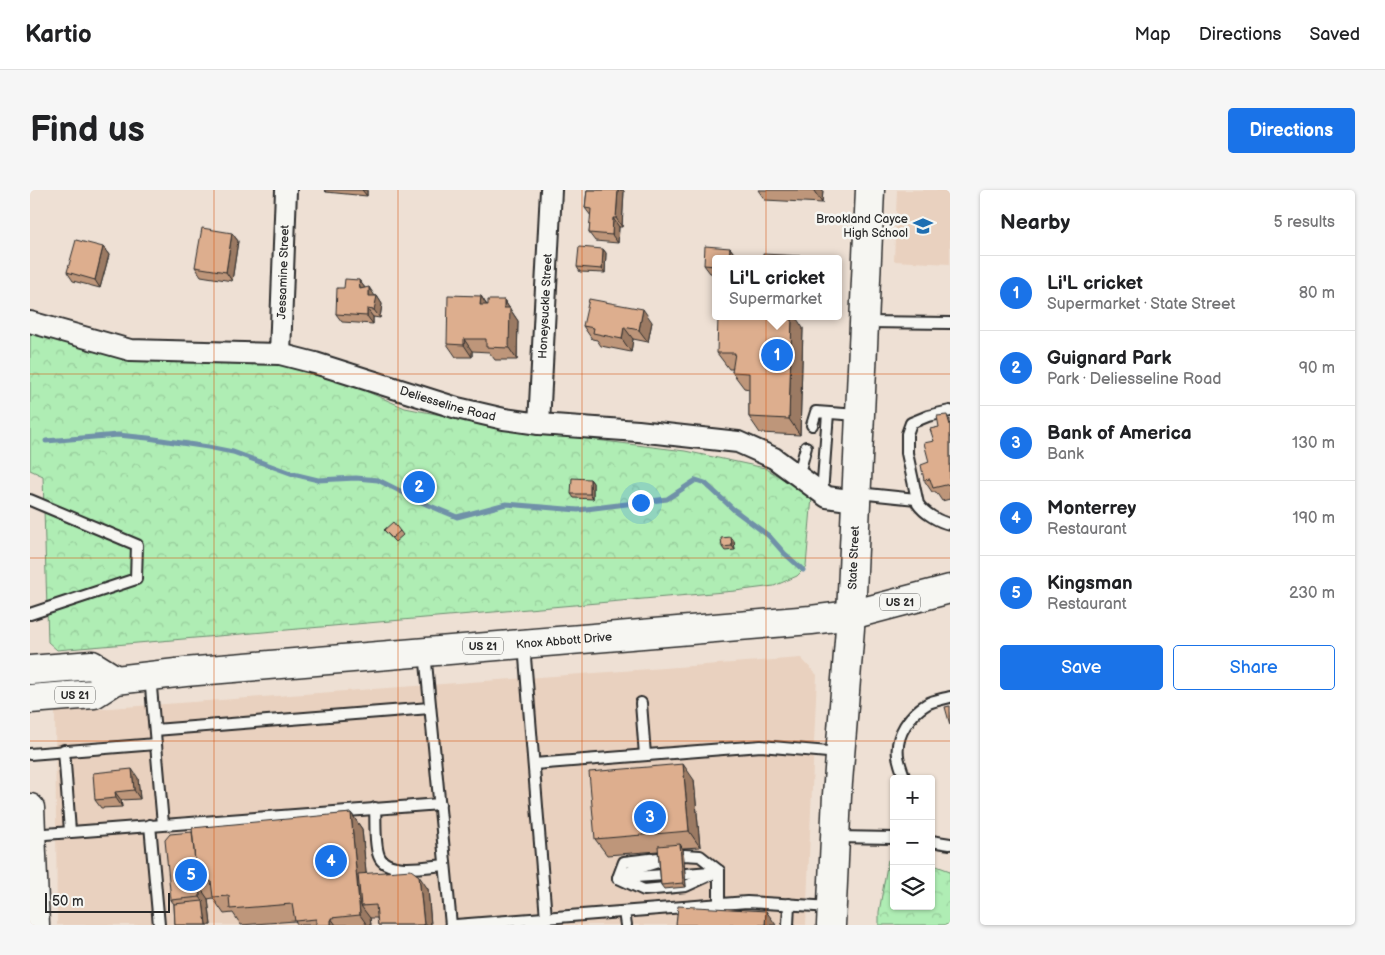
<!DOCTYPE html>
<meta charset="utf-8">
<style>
:root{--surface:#fff;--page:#f6f6f6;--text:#202124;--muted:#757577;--line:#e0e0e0;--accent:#1a73e8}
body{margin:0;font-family:"Balsamiq Sans",sans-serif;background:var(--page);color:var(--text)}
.controls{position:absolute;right:15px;bottom:15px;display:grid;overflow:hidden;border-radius:5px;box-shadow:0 1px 4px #0004}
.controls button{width:45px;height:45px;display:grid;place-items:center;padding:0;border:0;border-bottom:1px solid var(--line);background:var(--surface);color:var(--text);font:25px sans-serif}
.scale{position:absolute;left:15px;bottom:12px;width:125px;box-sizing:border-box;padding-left:5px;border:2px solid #2b2b2b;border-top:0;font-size:14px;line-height:18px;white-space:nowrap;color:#2b2b2b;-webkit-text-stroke:4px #f6f6f2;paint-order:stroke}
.you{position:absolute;left:610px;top:312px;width:18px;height:18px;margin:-12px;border:4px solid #fff;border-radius:50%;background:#1a73e8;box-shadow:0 0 0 8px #1a73e833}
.badge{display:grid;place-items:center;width:32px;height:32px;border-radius:50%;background:var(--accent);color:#fff;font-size:16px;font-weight:700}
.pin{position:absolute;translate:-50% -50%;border:2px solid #fff;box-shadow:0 1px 5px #0006}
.popup{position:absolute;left:682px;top:65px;width:130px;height:65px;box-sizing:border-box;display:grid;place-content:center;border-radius:5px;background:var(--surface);filter:drop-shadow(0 1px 4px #0005);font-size:16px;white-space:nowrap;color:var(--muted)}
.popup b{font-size:19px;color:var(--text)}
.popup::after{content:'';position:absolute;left:50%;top:100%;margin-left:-10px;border:10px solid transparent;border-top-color:var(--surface)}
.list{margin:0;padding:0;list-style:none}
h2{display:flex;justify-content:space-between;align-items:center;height:65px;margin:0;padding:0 20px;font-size:21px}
h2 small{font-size:16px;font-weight:400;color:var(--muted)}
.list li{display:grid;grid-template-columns:32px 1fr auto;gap:15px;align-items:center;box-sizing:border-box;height:75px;padding:0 20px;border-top:1px solid var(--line)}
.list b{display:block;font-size:19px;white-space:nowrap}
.list p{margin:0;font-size:16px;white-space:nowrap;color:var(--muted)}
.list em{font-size:16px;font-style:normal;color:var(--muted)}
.actions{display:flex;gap:10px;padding:15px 20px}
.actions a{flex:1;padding:11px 0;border:1px solid var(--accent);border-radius:5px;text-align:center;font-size:18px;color:var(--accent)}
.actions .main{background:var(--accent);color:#fff}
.icon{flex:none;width:28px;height:28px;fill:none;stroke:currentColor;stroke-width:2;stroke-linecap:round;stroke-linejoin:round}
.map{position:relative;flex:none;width:920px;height:735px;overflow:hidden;border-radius:5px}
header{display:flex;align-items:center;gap:30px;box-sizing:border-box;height:70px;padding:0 25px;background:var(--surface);border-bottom:1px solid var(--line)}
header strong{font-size:24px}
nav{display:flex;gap:28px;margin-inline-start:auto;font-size:18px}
.intro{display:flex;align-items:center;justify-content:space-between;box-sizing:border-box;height:120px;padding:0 30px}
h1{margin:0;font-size:35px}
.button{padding:12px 22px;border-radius:5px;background:var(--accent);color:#fff;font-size:18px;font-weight:700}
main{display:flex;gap:30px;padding:0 30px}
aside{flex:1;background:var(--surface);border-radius:5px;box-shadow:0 1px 4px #0004}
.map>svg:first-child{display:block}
</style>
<header>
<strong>Kartio</strong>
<nav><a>Map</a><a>Directions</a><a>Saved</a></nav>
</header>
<div class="intro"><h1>Find us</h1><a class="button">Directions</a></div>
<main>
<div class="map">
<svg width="920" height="735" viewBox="0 0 920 735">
<defs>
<pattern id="forest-crowns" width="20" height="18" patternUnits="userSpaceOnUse" patternTransform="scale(1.25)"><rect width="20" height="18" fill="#afedb4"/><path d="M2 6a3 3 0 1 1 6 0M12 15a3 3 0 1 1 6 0" fill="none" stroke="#97cb9b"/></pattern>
</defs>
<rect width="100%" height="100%" fill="#eee0d4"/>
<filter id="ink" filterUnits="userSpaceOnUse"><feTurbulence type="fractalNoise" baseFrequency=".02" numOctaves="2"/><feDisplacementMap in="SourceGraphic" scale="10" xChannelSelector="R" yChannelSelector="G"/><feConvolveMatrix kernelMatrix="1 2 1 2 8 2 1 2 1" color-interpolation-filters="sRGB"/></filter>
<g filter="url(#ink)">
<g fill="#e9d1bf">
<path d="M867 0H920V74L864 71Z"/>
<path d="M771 468 787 485 776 735H27L25 522Z"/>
</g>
<g fill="url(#forest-crowns)" stroke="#6d8c70">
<path d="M0 141 250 164 375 218 493 241 655 261 735 278 782 307 776 376 773 380 767 386 744 396 705 401 27 460 18 452 13 286 0 280Z"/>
<path d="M864 669V716H901V674L920 681V735H849V722L858 670Z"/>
</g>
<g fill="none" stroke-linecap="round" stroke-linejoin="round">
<path stroke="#6f91a8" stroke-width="5" d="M16 251 88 245 118 248 178 257 203 262 263 284 288 290 326 288 348 290 398 315 427 327 476 314 548 320 637 309 666 290 675 293 703 319 739 346 754 363 773 380"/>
<defs>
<g id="lane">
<path d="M836 132 920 133"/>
<path d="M920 221 898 226 881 233 877 244V263L888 314C894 323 909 332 920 334"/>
<path d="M782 235 786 222 828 225"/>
<path d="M768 287 776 257"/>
<path d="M828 303 886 309"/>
<path d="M792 304 798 223"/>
<path d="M0 310 107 355 106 389 0 424"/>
<path d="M494 455 516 728"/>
<path d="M395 462 421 735"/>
<path d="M120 486 133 634"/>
<path d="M611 513 615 565"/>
<path d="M125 540 400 518"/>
<path d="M34 560 40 641"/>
<path d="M0 564 126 554"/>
<path d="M504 574 731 556 809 563"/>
<path d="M875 589C872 581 869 573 868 566 865 545 880 524 897 514 904 510 913 509 920 507"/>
<path d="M345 618C346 632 344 654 349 666 356 685 399 676 415 675"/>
<path d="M120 635 129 735"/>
<path d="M2 645 410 614"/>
<path d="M806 647 864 648"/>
<path d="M901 651 920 654"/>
<path d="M689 681V715"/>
<path d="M656 684 680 682"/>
<path d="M588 688 594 672 654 665 670 666 689 681"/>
<path d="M588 688 603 680 628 672"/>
<path d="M588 688 614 700 656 696 689 681"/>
<path d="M592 688 634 685"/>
<path d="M594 722 596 735"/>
<path d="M426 735 717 712 802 717"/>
<path d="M758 735 759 714"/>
</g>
<g id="street">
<path id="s1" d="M0 132 100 160 250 164 285 173 427 218 474 229 509 234 608 241 708 252 744 268 797 307 826 311"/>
<path id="s2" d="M250 164 256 0"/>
<path id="s3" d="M509 234 521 0"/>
</g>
<g id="secondary">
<path d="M0 618 5 735"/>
<path id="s4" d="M801 735 807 605 821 425 840 0"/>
</g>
<g id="primary">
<path d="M0 480 62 475 86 490"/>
<path id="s5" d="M0 509 64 504 86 490 155 482 781 430 821 425 920 399"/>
</g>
</defs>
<use href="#lane" stroke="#2b2b2b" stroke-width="14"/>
<use href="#street" stroke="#2b2b2b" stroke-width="24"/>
<use href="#secondary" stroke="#2b2b2b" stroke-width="31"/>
<use href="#primary" stroke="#2b2b2b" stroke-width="31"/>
<use href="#lane" stroke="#f6f6f2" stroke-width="10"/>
<use href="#street" stroke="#f6f6f2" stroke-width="20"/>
<use href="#secondary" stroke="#f6f6f2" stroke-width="28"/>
<use href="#primary" stroke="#f6f6f2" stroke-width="28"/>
</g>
<g fill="#be967a" stroke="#2b2b2b">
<path d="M294 0H337V6L296 2Z"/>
<path d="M557 0H593L594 1 592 37H589L588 53 565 51 559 43 561 26 555 18Z"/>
<path d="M728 0H793L792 13 735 10Z"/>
<path d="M202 43 208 51 202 91 171 86 165 77Z"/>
<path d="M73 57 79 65 70 98 43 91 37 82Z"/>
<path d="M700 58 706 66 705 69H686V84L680 83 674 75Z"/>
<path d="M573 59 576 63 575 83 550 82 547 77Z"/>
<path d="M329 90 335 98 345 106H347L352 114 350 128 343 127V134L312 132 306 124 314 98Z"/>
<path d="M451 106 457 115 474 110 488 131 487 170H465L459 162 442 161V167H426L417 154Z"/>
<path d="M622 132 618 152 603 149 601 162 571 156 567 150 562 149 553 136Z"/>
<path d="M773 138 770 245 730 243 719 227V199L714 198 702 182 703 179H699L687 163Z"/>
<path d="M920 229V309L912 311 906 302H902L894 290 899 272 904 251 909 237Z"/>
<path d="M560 289 563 293V309L544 308 541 304Z"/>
<path d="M354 340 370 341 373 345 365 352Z"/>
<path d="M701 347 704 351 705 360 695 361 692 357Z"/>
<path d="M108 588 110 609 91 610 92 617 71 618 65 610Z"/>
<path d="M664 590 670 657 653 658 656 697 634 699 631 695 628 661 577 665 565 649Z"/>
<path d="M321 623 332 639 336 683 398 699 401 735H348L347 728H340L341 735H268L265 731 211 735 203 723 194 724 183 708 178 709 181 735H145L144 714 141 710 162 642Z"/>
</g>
<g fill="#9b7a63" stroke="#2b2b2b">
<path d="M332 0H337V6Z"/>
<path d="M588 0H593L594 1 592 37 586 28Z"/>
<path d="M784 0H793L792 13 784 1Z"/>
<path d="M583 28 589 37 588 53 582 45Z"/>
<path d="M202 43 208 51 202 91 196 82Z"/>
<path d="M73 57 79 65 70 98 65 90Z"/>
<path d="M700 58 706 66 705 69H699Z"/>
<path d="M573 59 576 63 575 83 572 79Z"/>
<path d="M329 90 335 98 330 99Z"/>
<path d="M339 97 345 106H347L352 114 350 128 344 120 339 106Z"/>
<path d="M451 106 459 119 450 115Z"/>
<path d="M474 110 488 131 487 170 479 158 474 118Z"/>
<path d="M337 119 343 127V134L337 126Z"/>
<path d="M613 119 622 132 618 152 609 140Z"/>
<path d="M762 126H765L773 138 770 245 759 229Z"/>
<path d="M594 137 603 149 601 162 592 149Z"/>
<path d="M434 149 442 161V167L434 155Z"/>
<path d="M560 289 563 293V309L560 304Z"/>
<path d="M701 347 704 351 705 360 702 356Z"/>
<path d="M653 574 664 590 670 657 659 641Z"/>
<path d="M102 579 108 588 110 609 104 600Z"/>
<path d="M85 602 91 610 92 617 86 608Z"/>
<path d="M321 623 332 639 339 715 331 716 340 728 341 735H337L330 725Z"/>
<path d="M650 654 653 659 656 697 653 693Z"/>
<path d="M389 686 398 699 401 735H394Z"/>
<path d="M169 696 178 709 181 735H176L173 711 170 707Z"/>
<path d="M736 721 746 735H735Z"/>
<path d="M301 728 306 735H301Z"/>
</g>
<g fill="#ddae8e" stroke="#2b2b2b">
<path d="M557 0H588L586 28H583L582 45 559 43 561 19 555 18Z"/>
<path d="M172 38 202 43 196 82 165 77Z"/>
<path d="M46 50 73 57 65 90 37 82Z"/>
<path d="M675 56 700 58 699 69H686V76L674 75Z"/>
<path d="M549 57 573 59 572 79 547 77Z"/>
<path d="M733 64 772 66V69H733Z"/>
<path d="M315 89 329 90 330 99 339 97V106H347L344 120 337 119V126L306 124 307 98H314Z"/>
<path d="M418 105 451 106 450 115H458V110H474V118H480L479 158 456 157V149H434V155L417 154Z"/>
<path d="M559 109 613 119 609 140 594 137 592 149 563 143 564 138 553 136Z"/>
<path d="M708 126H762L759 229 719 227V183L702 182 705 163H687L688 127H708Z"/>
<path d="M917 225 920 235V294L903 298 900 289 894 290 891 275 899 272 894 253 904 251 900 239 909 237 907 226Z"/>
<path d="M542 288 560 289V304H541Z"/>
<path d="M363 332 370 341 362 348 354 340Z"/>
<path d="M701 347 702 356 692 357 691 348Z"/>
<path d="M920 516V535L915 517Z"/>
<path d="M653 574 659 641 565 649 559 582Z"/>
<path d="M102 579 104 600 85 602 86 608 65 610 63 583Z"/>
<path d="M321 623 330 725 301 728V735H286V729L265 731 262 714 200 719 199 706 183 707 181 691 167 692 162 638Z"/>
<path d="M162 642 167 692 169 696 170 707 141 710 135 650 140 644Z"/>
<path d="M650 654 653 693 631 695 628 656Z"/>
<path d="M381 680 389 686 394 735H348L346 715 331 716 328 684Z"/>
<path d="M173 711 176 735H145L144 714Z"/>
<path d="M648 716 736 721 735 735H646Z"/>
</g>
</g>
<path fill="none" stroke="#d5540f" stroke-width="1" stroke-opacity="0.55" d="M184 0V735M368 0V735M552 0V735M736 0V735M0 184H920M0 368H920M0 551H920"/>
<defs>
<symbol id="school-bare" viewBox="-9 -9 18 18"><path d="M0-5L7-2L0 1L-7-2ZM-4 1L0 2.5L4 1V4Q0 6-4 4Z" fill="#1f6fb2" stroke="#f6f6f2" stroke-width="2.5" paint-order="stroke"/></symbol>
</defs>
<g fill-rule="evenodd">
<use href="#school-bare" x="879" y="22" width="28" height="28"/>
</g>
<g text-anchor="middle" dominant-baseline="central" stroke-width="5" stroke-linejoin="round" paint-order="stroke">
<g fill="#f6f6f2" stroke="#686867" stroke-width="1">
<rect x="850" y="403.5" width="40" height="17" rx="4"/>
<rect x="433" y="447.5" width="40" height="17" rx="4"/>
<rect x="25" y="496.5" width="40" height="17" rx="4"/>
</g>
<g font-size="11" font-weight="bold" fill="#2b2b2b">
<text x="870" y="412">US 21</text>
<text x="453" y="456">US 21</text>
<text x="45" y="505">US 21</text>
</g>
<g font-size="12" fill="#2b2b2b" stroke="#f6f6f2" text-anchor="end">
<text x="878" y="29">Brookland Cayce<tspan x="878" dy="14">High School</tspan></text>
</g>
<g font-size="12" fill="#2b2b2b" stroke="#f6f6f2">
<text stroke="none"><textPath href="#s2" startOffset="82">Jessamine Street</textPath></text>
<text stroke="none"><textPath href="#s3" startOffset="118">Honeysuckle Street</textPath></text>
<text stroke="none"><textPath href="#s1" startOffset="429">Deliesseline Road</textPath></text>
<text stroke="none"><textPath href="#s4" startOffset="368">State Street</textPath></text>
<text stroke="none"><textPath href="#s5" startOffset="540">Knox Abbott Drive</textPath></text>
</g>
</g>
</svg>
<div class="controls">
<button>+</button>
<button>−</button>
<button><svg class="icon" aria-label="layers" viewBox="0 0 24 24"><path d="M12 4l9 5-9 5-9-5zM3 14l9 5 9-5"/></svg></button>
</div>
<div class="scale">50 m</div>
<div class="you"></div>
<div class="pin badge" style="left:747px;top:165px">1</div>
<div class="popup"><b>Li'L cricket</b>Supermarket</div>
<div class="pin badge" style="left:389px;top:297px">2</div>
<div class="pin badge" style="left:620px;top:627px">3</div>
<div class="pin badge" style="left:301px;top:671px">4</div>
<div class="pin badge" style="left:161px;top:685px">5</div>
</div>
<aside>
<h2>Nearby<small>5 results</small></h2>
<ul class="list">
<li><span class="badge">1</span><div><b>Li'L cricket</b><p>Supermarket · State Street</p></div><em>80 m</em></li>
<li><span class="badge">2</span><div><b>Guignard Park</b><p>Park · Deliesseline Road</p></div><em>90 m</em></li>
<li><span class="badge">3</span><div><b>Bank of America</b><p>Bank</p></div><em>130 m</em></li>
<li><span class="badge">4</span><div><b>Monterrey</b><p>Restaurant</p></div><em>190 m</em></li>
<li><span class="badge">5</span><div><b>Kingsman</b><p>Restaurant</p></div><em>230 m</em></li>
</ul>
<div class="actions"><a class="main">Save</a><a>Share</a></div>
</aside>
</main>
